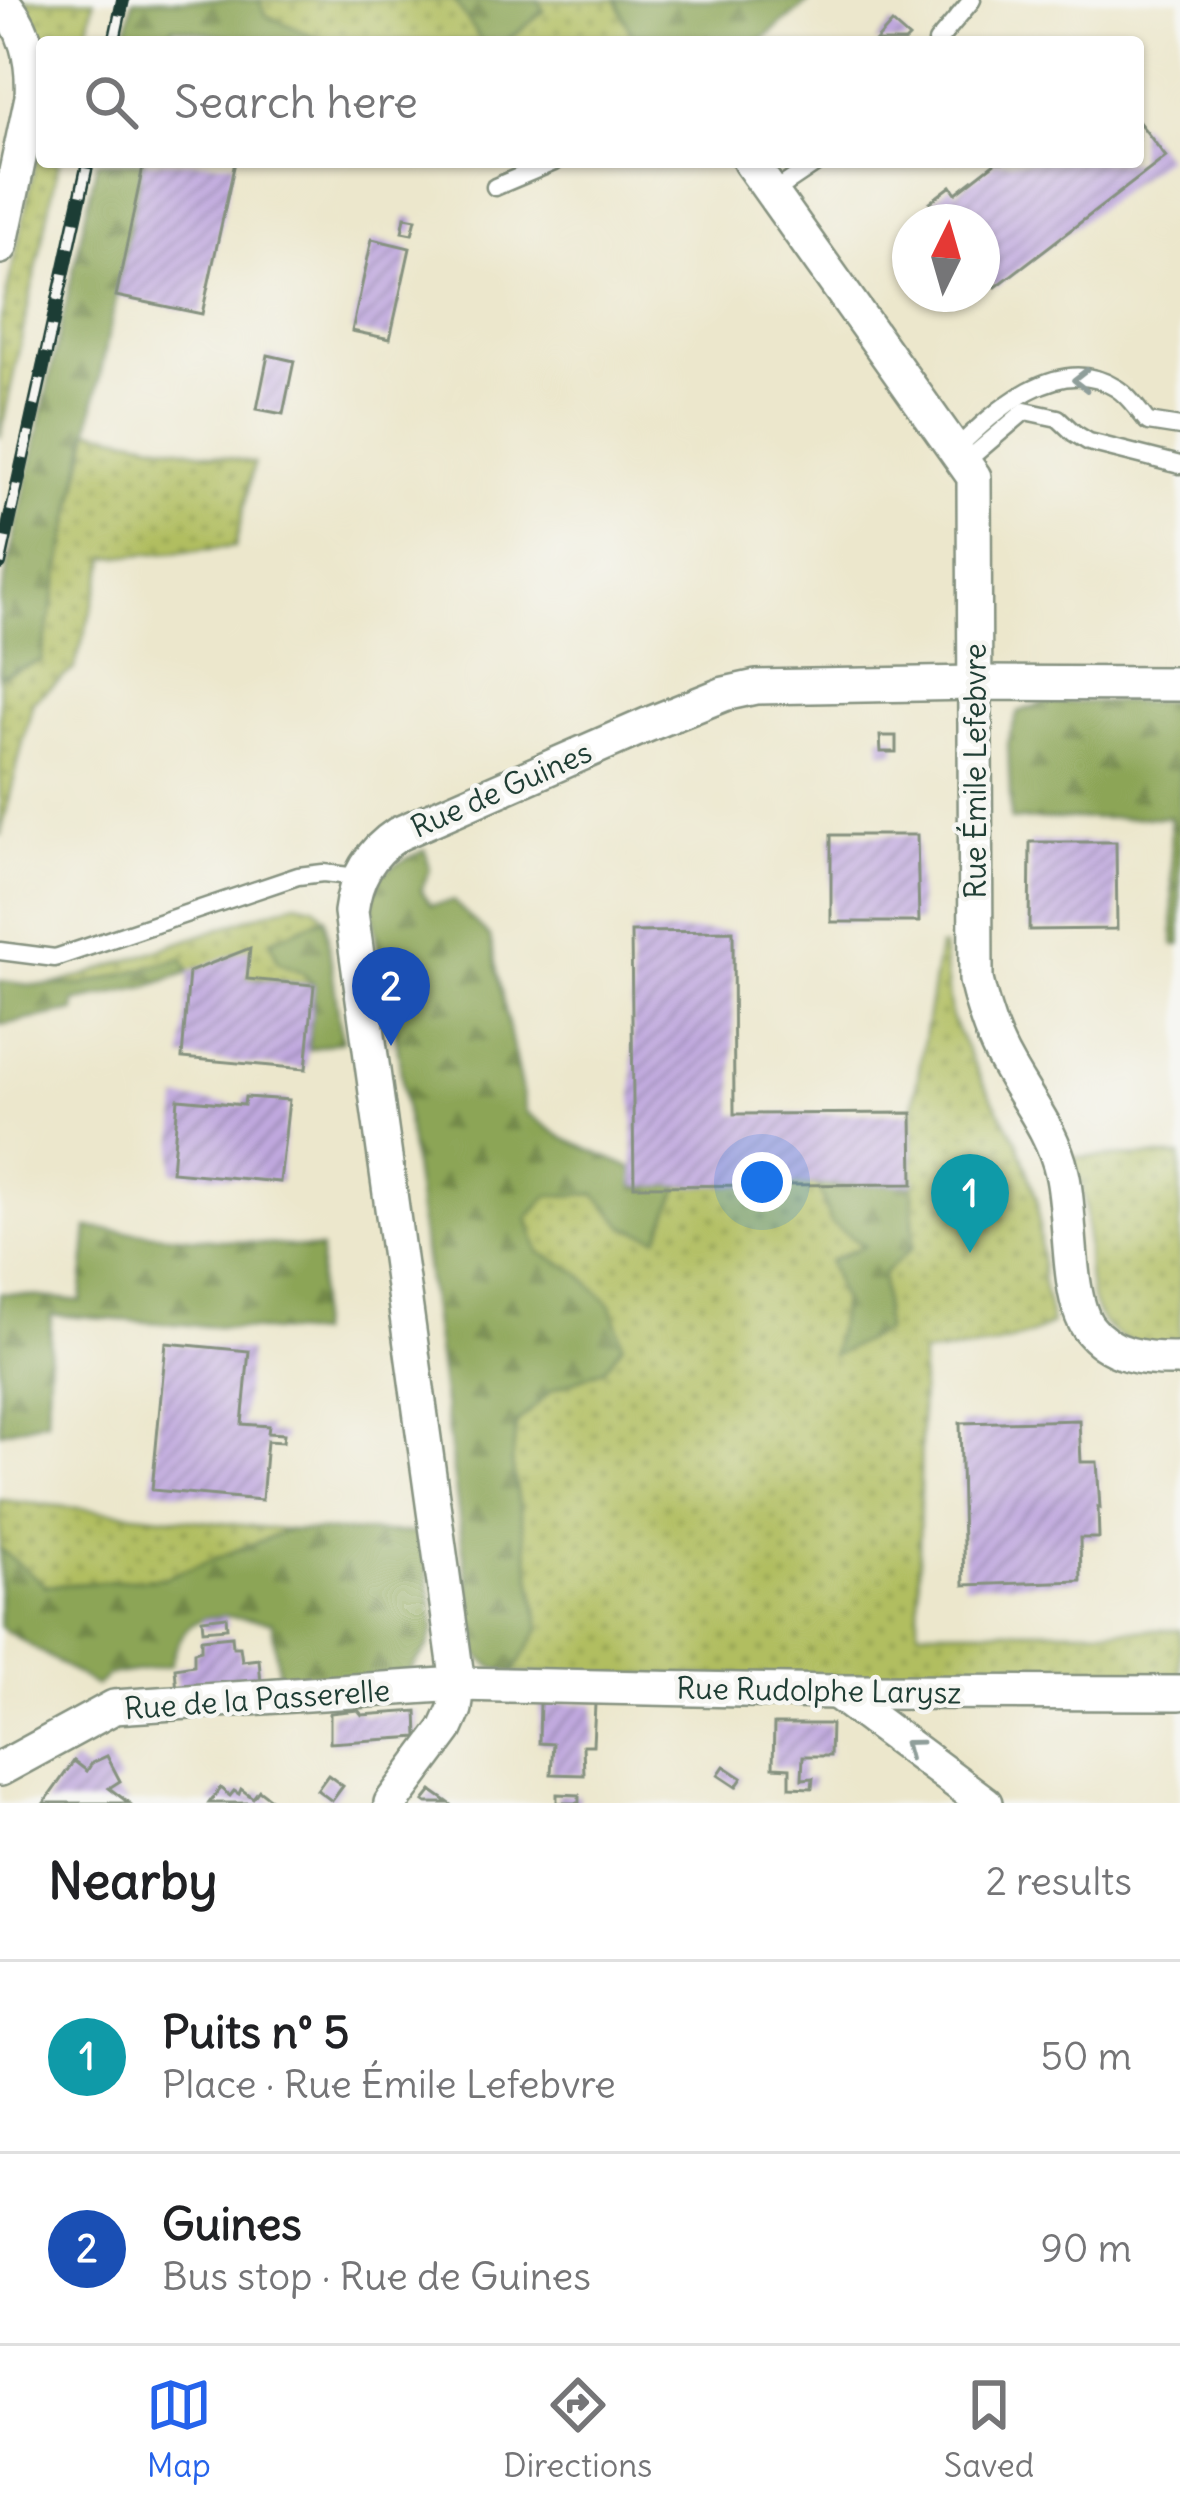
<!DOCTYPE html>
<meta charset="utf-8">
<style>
:root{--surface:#fff;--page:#f6f6f6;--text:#202124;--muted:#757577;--line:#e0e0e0;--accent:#2563eb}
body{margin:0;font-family:Delius,sans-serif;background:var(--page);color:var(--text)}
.compass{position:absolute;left:892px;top:204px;width:108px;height:108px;border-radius:50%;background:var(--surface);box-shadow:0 3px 9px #0004;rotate:5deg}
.you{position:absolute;left:762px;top:1182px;width:42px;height:42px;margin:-30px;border:9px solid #fff;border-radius:50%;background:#1a73e8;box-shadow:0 0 0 18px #1a73e833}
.badge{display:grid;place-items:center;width:78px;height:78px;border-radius:50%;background:var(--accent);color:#fff;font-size:39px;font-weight:700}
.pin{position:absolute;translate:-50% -99px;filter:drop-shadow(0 3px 6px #0008)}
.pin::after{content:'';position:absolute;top:63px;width:42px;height:36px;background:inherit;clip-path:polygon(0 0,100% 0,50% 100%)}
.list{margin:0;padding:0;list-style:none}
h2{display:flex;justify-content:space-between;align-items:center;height:156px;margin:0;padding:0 48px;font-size:51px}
h2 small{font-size:39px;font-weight:400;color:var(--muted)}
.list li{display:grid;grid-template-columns:78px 1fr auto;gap:36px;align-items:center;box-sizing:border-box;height:192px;padding:0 48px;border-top:3px solid var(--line)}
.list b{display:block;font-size:45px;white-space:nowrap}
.list p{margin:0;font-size:39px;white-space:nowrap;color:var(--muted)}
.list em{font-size:39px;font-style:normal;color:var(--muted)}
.icon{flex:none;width:66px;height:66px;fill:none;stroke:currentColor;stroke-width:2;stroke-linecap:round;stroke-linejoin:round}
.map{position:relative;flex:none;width:1180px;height:1803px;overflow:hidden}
.search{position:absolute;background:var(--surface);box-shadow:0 3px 9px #0004;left:36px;right:36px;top:36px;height:132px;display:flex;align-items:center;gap:30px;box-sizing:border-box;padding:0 42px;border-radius:12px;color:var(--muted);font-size:45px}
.sheet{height:540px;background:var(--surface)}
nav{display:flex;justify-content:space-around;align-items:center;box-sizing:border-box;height:168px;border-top:3px solid var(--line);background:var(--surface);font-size:33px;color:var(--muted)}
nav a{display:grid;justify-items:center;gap:6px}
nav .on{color:var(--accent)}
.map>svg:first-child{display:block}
</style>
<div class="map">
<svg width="1180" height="1803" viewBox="0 0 1180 1803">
<defs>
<pattern id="grass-dots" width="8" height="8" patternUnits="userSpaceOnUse" patternTransform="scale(3)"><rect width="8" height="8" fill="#b1be61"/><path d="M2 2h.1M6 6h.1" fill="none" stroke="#8f9c51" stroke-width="1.8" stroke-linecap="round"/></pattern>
<pattern id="forest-firs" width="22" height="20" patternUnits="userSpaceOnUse" patternTransform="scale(3)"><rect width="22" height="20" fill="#8ca557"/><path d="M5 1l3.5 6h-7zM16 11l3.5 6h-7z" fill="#728849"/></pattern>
<pattern id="building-hatch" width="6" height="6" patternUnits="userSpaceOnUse" patternTransform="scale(3)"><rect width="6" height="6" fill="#c0a8de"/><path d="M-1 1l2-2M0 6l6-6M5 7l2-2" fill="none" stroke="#9b8ab5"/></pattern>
</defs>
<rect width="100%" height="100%" fill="#f6f6f2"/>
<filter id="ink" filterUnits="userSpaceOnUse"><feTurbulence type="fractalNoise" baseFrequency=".00833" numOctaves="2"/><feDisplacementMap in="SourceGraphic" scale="24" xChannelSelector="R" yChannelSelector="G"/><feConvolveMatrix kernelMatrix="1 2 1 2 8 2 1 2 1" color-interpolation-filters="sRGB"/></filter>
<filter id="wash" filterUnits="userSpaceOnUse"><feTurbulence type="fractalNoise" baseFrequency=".004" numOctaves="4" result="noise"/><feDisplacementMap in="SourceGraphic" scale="48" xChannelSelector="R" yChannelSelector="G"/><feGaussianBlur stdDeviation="2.7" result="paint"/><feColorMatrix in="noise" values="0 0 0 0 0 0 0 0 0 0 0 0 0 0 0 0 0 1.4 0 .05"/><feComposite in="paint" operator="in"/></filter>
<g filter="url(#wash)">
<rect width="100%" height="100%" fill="#ece7cc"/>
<g fill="url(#grass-dots)" stroke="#687e4a" stroke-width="3">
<path d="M25 0H94L85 42H44Z"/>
<path d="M259 0H454L482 42H327L266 15Z"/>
<path d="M538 0H616L635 41 506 42 544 11Z"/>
<path d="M42 134V162H59L0 438V324Z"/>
<path d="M90 430 254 463 235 547 107 557 74 669 33 701 0 837V676L41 661Z"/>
<path d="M296 902 315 906 325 918 271 940 278 962 302 972 314 985 189 972 182 958 83 985H51L77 978Z"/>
<path d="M939 947H943L951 1017 983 1083 1017 1141 1037 1199 1043 1283 1052 1324C1013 1347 965 1350 922 1354L918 1630H1180V1682L513 1673 540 1629 512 1463 516 1424 552 1390 604 1369 578 1272 539 1252 528 1218 548 1196 596 1194 625 1227 680 1185 818 1184 865 1246 829 1261 842 1301 833 1355 883 1274 913 1246 912 1113Z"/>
<path d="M1180 1156V1343C1168 1343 1154 1346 1142 1344 1072 1333 1092 1253 1085 1203 1083 1188 1077 1172 1073 1157Z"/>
<path d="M0 1500 289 1530 164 1578 45 1586 0 1549Z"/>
</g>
<g fill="url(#forest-firs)" stroke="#567146" stroke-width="3">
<path d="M133 0H259L266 15 327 42H252L173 27 169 42H124Z"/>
<path d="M454 0H538L544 11 506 42H482Z"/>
<path d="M616 0H811L759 42 635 41Z"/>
<path d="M97 162H144L41 661 0 676V603Z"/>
<path d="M1180 701V945H1174L1170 817 1011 820 1008 741 1018 712 1043 703Z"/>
<path d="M425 850 430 869 421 890 431 905 453 901 490 937 526 1112 564 1139 634 1169V1186L680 1185 658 1238 625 1227 595 1194 548 1196 528 1218 539 1252 578 1272 611 1305 623 1344 604 1369 552 1390 516 1424 512 1463 540 1629 513 1673 494 1668 477 1655 391 997H384L371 900 378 877 396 864Z"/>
<path d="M325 918 342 1041 308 1050 314 985 302 972 278 962 271 940Z"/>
<path d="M183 958 189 972 149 986 74 1002 75 1011 0 1025V981L31 985H83Z"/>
<path d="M818 1184H913V1247L883 1274 885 1331 832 1356 842 1301 829 1261 864 1246 830 1222Z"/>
<path d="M88 1228 321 1249 316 1334 51 1315 47 1420 0 1432V1293L81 1301Z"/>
<path d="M289 1530 423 1533 434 1628 428 1647 407 1674 280 1683 272 1622C245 1619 207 1607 186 1630 178 1638 174 1655 170 1666L108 1675 96 1686 0 1627V1549L46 1586 164 1578Z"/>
</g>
<g id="blocks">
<g fill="url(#building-hatch)">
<path d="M892 23 909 38 905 42H875Z"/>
<path d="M1138 121 1166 157 996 287 982 269V222H946L930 202 951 186 956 193 996 162H1138Z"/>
<path d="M144 162H235L202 314 116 296Z"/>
<path d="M405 217 416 219 412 234 402 232Z"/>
<path d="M372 239 410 248 390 339 352 331Z"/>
<path d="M268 355 294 361 283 414 257 409Z"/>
<path d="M880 736H896V752H881Z"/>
<path d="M831 835H917L919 922H831Z"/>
<path d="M1030 842H1116L1117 929 1029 930Z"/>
<path d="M733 931 734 1114 912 1113 913 1184 634 1186 631 932Z"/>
<path d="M250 948 247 979 314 985 306 1069 182 1058 189 972Z"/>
<path d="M245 1097 289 1100 280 1182 172 1172 178 1099 244 1105Z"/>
<path d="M166 1343 249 1351 242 1424 269 1426 268 1433 284 1434 283 1442 267 1441 262 1500 152 1490Z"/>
<path d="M1079 1420 1081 1462H1097L1100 1508 1098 1507 1099 1538H1080L1081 1581 964 1585 960 1423Z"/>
<path d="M226 1616 227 1628 203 1630 202 1619Z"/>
<path d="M232 1636 233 1647H240L242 1661 259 1659 261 1685 177 1692 175 1668 194 1665V1652L201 1650V1639Z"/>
<path d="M540 1703 595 1704 593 1745H583L584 1775 551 1774 553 1744 539 1743Z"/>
<path d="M358 1710 362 1715 417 1711 418 1737 330 1743V1713Z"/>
<path d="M774 1724H831L830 1756H803L802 1779 813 1778 812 1788 790 1787V1768L773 1767Z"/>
<path d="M107 1756 120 1781 109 1788 129 1803H44L74 1761 87 1771 92 1763Z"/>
<path d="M724 1766 742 1778 736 1787 718 1775Z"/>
<path d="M328 1775 343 1786 332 1801 317 1790Z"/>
<path d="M220 1788 230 1796 234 1791 239 1794 241 1789 253 1798 259 1790 276 1803H209Z"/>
<path d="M432 1791 449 1803H427L424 1801Z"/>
<path d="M557 1794 579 1795V1803H557Z"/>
</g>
</g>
</g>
<g filter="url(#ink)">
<use href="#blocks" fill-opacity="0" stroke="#869280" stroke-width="3"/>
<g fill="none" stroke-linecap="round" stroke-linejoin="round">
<defs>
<g id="lane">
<path d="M937 42 972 0"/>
<path d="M495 187 554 162"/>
<path d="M772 193 818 162"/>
<path d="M955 450C994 412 1058 351 1116 388 1128 395 1138 410 1148 422L1180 427"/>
<path d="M964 463 1025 411 1058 418 1074 433 1089 442 1180 465"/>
<path d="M0 951 55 958 298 876 323 873 358 877"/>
</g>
<g id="street">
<path d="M750 162 974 477 976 980C983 1010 992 1039 1008 1066 1028 1102 1053 1132 1062 1173 1072 1214 1066 1295 1088 1327 1109 1356 1146 1360 1180 1359"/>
<path d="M0 247 32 97C34 60 26 28 1 0"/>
<path d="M836 1692 985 1803"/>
<path d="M0 1769 114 1707 458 1684 836 1692 1180 1693"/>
<path d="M391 1803 446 1729 455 1709 458 1684 351 912C355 878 369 853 398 834L647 725 724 694 756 687 974 683 1180 684"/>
</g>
</defs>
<use href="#lane" stroke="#869280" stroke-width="21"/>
<use href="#street" stroke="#869280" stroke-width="38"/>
<use href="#lane" stroke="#fff" stroke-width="16"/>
<use href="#street" stroke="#fff" stroke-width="33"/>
<defs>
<g id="rail">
<path d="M114 42 123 0"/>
<path d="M0 564 88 162"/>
</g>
</defs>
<use href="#rail" stroke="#1f3d34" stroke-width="14"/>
<use href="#rail" stroke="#f6f6f2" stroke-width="9" stroke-dasharray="27" stroke-linecap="butt"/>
</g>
<defs><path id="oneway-chevron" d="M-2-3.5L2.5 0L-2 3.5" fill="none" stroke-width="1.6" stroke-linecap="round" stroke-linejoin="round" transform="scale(3)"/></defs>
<g stroke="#8f9e9a">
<use href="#oneway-chevron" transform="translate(1081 380) rotate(-180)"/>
<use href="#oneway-chevron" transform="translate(911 1747) rotate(-143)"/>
</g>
</g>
<g text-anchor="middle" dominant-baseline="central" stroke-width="9" stroke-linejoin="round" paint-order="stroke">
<g font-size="30" fill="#1f3d34" stroke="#f6f6f2">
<text transform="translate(975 771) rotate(-90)">Rue Émile Lefebvre</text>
<text transform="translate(501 789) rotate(-24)">Rue de Guines</text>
<text transform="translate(819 1690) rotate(1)">Rue Rudolphe Larysz</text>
<text transform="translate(257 1699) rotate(-4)">Rue de la Passerelle</text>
</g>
</g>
</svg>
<svg class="compass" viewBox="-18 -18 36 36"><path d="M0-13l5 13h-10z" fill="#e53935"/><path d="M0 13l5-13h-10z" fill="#757577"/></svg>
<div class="you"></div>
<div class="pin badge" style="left:970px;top:1253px;background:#0f9aa8">1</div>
<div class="pin badge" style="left:391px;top:1046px;background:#1a4fb4">2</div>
<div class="search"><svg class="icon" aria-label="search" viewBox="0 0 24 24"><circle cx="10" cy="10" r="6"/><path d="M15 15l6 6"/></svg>Search here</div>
</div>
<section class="sheet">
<h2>Nearby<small>2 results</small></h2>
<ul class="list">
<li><span class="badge" style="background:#0f9aa8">1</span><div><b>Puits n° 5</b><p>Place · Rue Émile Lefebvre</p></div><em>50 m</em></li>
<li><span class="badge" style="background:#1a4fb4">2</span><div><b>Guines</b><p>Bus stop · Rue de Guines</p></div><em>90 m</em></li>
</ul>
</section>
<nav>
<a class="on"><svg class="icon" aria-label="map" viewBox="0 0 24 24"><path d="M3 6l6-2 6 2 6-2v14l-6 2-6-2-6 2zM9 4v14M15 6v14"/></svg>Map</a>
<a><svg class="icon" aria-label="directions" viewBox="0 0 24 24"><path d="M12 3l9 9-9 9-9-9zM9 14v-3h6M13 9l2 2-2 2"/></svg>Directions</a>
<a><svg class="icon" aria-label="saved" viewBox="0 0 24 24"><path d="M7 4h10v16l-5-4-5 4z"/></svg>Saved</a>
</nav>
